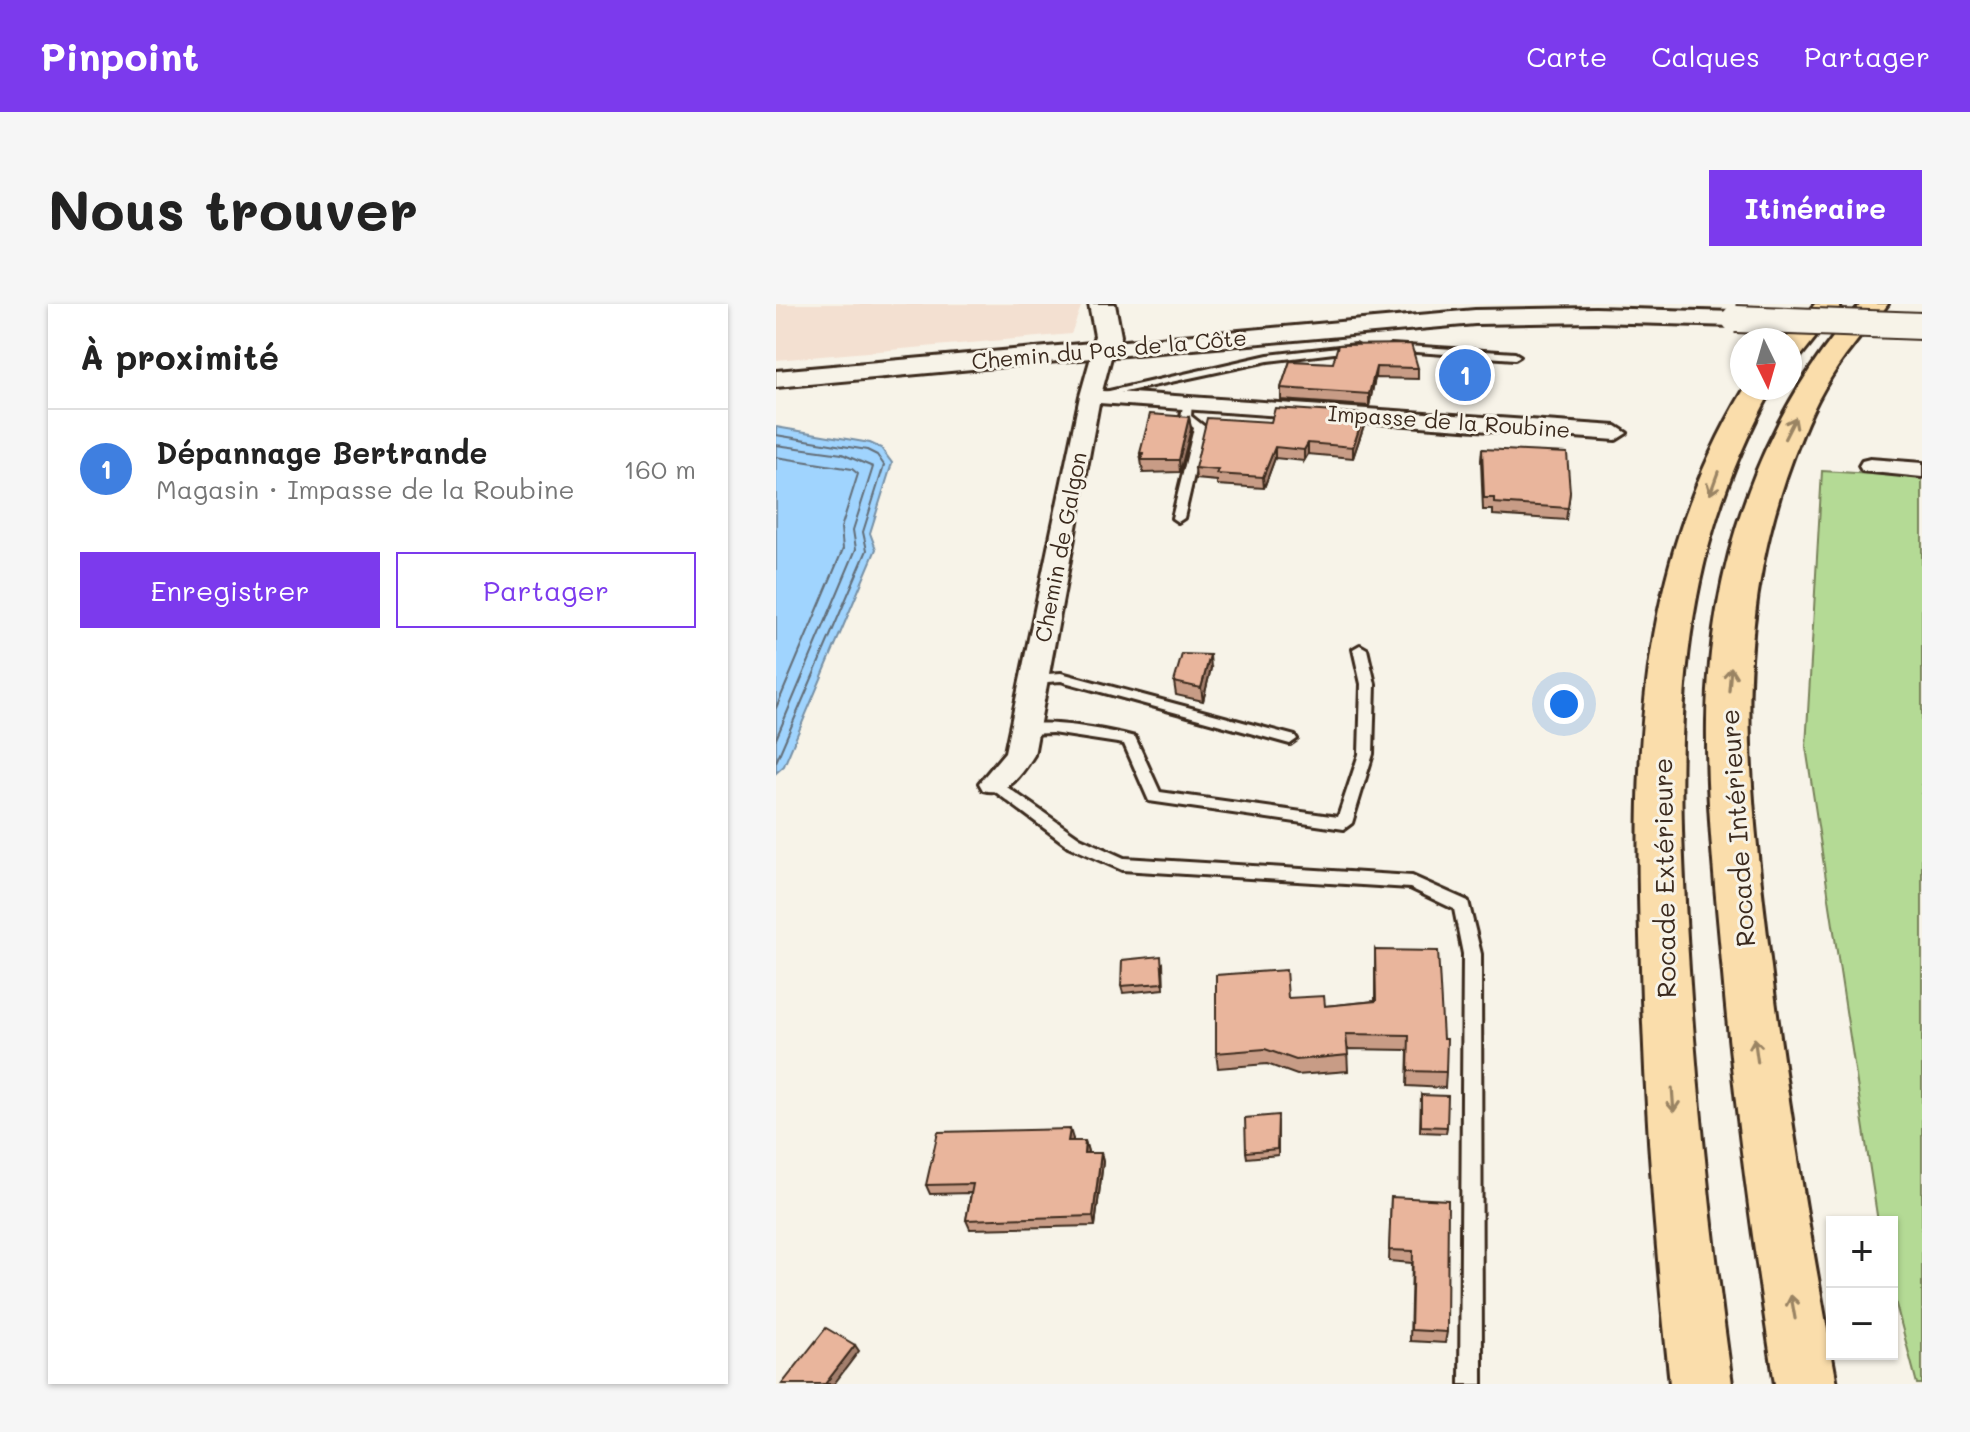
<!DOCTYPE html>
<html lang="fr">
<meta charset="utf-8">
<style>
:root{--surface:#fff;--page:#f6f6f6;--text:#222;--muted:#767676;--line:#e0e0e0;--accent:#7c3aed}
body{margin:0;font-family:Mali,sans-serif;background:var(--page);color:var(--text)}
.controls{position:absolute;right:24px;bottom:24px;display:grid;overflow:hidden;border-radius:0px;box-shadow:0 2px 6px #0004}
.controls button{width:72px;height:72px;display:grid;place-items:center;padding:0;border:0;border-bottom:2px solid var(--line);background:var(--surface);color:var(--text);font:40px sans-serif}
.compass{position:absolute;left:954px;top:24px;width:72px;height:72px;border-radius:50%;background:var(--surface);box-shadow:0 2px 6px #0004;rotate:175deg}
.you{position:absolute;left:788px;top:400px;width:28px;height:28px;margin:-20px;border:6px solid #fff;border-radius:50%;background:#1a73e8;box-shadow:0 0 0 12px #1a73e833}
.badge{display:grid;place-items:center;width:52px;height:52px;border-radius:50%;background:var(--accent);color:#fff;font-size:26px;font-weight:700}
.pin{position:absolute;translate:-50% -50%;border:4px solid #fff;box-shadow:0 2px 8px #0006}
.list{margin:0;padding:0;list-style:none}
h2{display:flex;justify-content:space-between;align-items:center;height:104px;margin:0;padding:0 32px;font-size:34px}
h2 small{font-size:26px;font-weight:400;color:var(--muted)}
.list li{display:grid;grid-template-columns:52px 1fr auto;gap:24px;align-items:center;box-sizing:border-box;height:120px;padding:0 32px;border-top:2px solid var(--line)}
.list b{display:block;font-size:30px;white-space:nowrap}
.list p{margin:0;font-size:26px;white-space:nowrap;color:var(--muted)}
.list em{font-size:26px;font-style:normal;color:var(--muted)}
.actions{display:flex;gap:16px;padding:24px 32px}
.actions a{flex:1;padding:18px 0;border:2px solid var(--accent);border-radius:0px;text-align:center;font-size:28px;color:var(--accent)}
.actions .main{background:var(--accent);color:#fff}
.map{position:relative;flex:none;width:1146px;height:1080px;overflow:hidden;border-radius:0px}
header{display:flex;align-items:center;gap:48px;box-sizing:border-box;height:112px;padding:0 40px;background:var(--accent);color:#fff}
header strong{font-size:38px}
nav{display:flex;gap:44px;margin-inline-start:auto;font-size:28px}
.intro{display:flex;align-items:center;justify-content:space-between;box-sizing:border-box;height:192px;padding:0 48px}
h1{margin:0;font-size:56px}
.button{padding:20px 36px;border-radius:0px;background:var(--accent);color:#fff;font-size:28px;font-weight:700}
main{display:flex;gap:48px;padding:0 48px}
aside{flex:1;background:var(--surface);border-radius:0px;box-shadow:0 2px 6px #0004}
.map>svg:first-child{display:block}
</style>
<header>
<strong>Pinpoint</strong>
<nav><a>Carte</a><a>Calques</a><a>Partager</a></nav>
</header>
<div class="intro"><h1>Nous trouver</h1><a class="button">Itinéraire</a></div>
<main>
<aside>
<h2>À proximité<small></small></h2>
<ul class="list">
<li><span class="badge" style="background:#3f7fe0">1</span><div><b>Dépannage Bertrande</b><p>Magasin · Impasse de la Roubine</p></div><em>160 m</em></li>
</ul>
<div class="actions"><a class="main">Enregistrer</a><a>Partager</a></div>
</aside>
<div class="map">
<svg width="1146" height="1080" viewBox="0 0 1146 1080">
<rect width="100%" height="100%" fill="#f7f3e8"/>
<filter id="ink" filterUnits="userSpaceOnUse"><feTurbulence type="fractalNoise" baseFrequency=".0125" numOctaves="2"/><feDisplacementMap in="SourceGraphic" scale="16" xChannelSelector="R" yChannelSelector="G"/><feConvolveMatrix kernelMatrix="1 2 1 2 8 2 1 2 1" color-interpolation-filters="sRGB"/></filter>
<g filter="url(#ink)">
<path fill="#f3e0d1" d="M0 0H306L295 30 0 56Z"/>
<path fill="#b4da95" stroke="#78825a" stroke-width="2" d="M1046 167 1146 173V1080H1141L1116 985V918H1102L1030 443Z"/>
<path fill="#a0d4fe" stroke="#7890a4" stroke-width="2" d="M0 123 94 139 105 144 116 159 94 229 100 245 8 462 0 469Z"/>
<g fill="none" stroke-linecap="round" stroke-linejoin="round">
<g stroke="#636e78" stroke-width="2">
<path d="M0 131 91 146 101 151 108 161 87 228 91 246 0 458"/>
<path d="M0 141 66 150 97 163 77 226 80 245 0 435"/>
<path d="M0 153 76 165 82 170 65 224 67 245 0 404"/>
</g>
<defs>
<g id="service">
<path d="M580 41 585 44 583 46 492 57 316 95 311 92 492 51Z"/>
<path d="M615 41 739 49 744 52 739 55 612 46 610 44Z"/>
<path d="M408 97H416L415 112 429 123 408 214 402 218 396 214 418 124 405 113Z"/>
<path d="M584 341 591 345 599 380 597 450 576 519 568 525 373 497 348 440 276 429 249 430 242 425C257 411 337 427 359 433L384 488 562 513 583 450 585 380 577 345Z"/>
<path d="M285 369 519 432 521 435 514 440 285 377 258 379 251 375 258 371Z"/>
<path d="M218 474 304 534 348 554 636 572 692 597 705 650 706 1080H684L687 650 678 605 634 584 346 566 292 542 213 483 210 479 213 475Z"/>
</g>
<g id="minor">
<path d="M327 40 337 46 326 87 840 122 851 129 840 136 323 99 258 451C246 470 231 493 207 486L203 479 229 448 304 92 317 46Z"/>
<path d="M1094 155 1146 159V173L1086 167 1083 162 1086 157Z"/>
</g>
<path id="tertiary" d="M819 4 959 8 967 10 971 15 967 20 959 22 819 18 699 20 327 53 318 51 315 46 318 41 327 39 699 6Z"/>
<path id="secondary" d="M313 0H339L345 32 337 52 0 83V67L316 39 319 32Z"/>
<g id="motorway">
<path d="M1039 0H1066L1024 53 1014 55V36H1009Z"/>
<path d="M1085 0H1112C1101 15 1088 27 1077 42 1056 68 1038 100 1026 131 952 310 971 469 994 655 1011 798 1035 939 1061 1080H999C977 940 958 800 946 659 939 579 930 498 931 417 933 265 982 113 1085 0Z"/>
<path d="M969 84H997C891 272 900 458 913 666 922 804 937 942 956 1080H894C879 942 869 803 865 664 858 455 858 270 969 84Z"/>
</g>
</defs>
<use href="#service" stroke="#3b2a1e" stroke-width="6"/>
<use href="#minor" stroke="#3b2a1e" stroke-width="6"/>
<use href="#tertiary" stroke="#3b2a1e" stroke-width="6"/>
<use href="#secondary" stroke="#3b2a1e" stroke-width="6"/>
<use href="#motorway" stroke="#3b2a1e" stroke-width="6"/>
<use href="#service" fill="#f7f3e8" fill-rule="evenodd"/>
<use href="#minor" fill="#f7f3e8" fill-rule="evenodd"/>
<use href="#tertiary" fill="#f7f3e8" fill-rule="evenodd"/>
<use href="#secondary" fill="#f7f3e8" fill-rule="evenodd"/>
<use href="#motorway" fill="#faddab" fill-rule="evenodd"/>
<defs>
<path id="tertiary-bridge" d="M959 15 1146 22"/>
</defs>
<use href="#tertiary-bridge" stroke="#3b2a1e" stroke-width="30" stroke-linecap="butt"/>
<use href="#tertiary-bridge" stroke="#f7f3e8" stroke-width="26"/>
</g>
<g fill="#c89c86" stroke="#3b2a1e" stroke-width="2">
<path d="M514 57 642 64V75L599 74 593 102 505 96V84Z"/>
<path d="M413 113 415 125 404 168 367 169 364 149Z"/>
<path d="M588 121 577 154 532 150 528 157 499 154 488 184 441 181V177L420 175 419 164Z"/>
<path d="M706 145 794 188 790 216 717 211V206H707L705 156Z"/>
<path d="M435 364 427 397 400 391 398 378Z"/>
<path d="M599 646 670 768 669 784 631 782 632 746 571 745 572 767 521 771 491 760 442 764 440 749 512 694 549 702 599 697Z"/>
<path d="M387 659 388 685 347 689 345 682Z"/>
<path d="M645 791 671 823 670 829 644 828Z"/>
<path d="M502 818V851L471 854 470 848Z"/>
<path d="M297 835V837H309L312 849H325L327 858 319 922 194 925 190 916 195 889 154 890 150 881Z"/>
<path d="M615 893 671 1028 669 1039 634 1037 636 959 613 957Z"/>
</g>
<g fill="#a37f6d" stroke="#3b2a1e" stroke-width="2">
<path d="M600 63 599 74 593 102V90Z"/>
<path d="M588 110V121L577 154V143Z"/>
<path d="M413 113 415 125 404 168 403 156Z"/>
<path d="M532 139V150L528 157V146Z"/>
<path d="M499 143V154L488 184 487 173Z"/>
<path d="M434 351 435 364 427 397 425 384Z"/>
<path d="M294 825 297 835 295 847 292 837Z"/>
<path d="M309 837 312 847 310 858 308 849Z"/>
<path d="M325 849 327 858 319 922 317 912Z"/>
<path d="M79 1041 83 1047 58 1080H49Z"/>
</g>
<g fill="#e9b59c" stroke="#3b2a1e" stroke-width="2">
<path d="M635 40 642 64 600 63 593 90 505 84 514 57 557 59 562 41Z"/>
<path d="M499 104 588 110 577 143 532 139 528 146 499 143 487 173 440 170 442 166 419 164 431 114 495 118Z"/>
<path d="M374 110 413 113 403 156H366L367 149H364Z"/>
<path d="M706 145 791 149 794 188 792 204 718 199V194H708Z"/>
<path d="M406 350 434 351 425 384 398 378Z"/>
<path d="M599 646 662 647 667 735H671L670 768 632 767 633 731 570 730 572 751 520 756 489 745 440 749V671L510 666 512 694 548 692 549 702 600 697Z"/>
<path d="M385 652 387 679 345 682 346 656Z"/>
<path d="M645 791 672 792 671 823 645 822Z"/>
<path d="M502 811 501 845 470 848 469 814Z"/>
<path d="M294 825 292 837H309L308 849H325L317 912 190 916 197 880 150 881 162 828Z"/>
<path d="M615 893 672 896 671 1028 635 1026 637 947 613 946Z"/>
<path d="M50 1024 79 1041 49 1080H6Z"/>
</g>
<defs><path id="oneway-shaft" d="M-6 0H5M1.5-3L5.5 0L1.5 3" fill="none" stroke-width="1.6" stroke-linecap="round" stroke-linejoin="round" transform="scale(2)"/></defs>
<g stroke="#9a8464">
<use href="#oneway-shaft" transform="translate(1014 124) rotate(-63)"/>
<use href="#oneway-shaft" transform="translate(938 179) rotate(110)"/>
<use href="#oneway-shaft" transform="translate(954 375) rotate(-85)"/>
<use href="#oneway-shaft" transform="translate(980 746) rotate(-98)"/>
<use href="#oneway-shaft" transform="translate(897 796) rotate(86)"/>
<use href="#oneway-shaft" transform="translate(1017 1003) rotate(-100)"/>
</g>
</g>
<g text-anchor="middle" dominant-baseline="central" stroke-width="6" stroke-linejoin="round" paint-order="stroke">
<g font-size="22" fill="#3b2a1e" stroke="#f7f3e8">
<text transform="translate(333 45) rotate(-5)">Chemin du Pas de la Côte</text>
<text transform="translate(673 117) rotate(4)">Impasse de la Roubine</text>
<text transform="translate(284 243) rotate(-79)">Chemin de Galgon</text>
</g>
<g font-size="26" fill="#3b2a1e" stroke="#f7f3e8">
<text transform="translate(961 524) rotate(-94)">Rocade Intérieure</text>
<text transform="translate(888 574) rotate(-91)">Rocade Extérieure</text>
</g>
</g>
</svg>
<div class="controls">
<button>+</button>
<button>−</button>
</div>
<svg class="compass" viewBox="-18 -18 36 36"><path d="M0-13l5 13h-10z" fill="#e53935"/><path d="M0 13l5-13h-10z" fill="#767676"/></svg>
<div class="you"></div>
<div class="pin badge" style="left:689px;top:71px;background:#3f7fe0">1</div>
</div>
</main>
